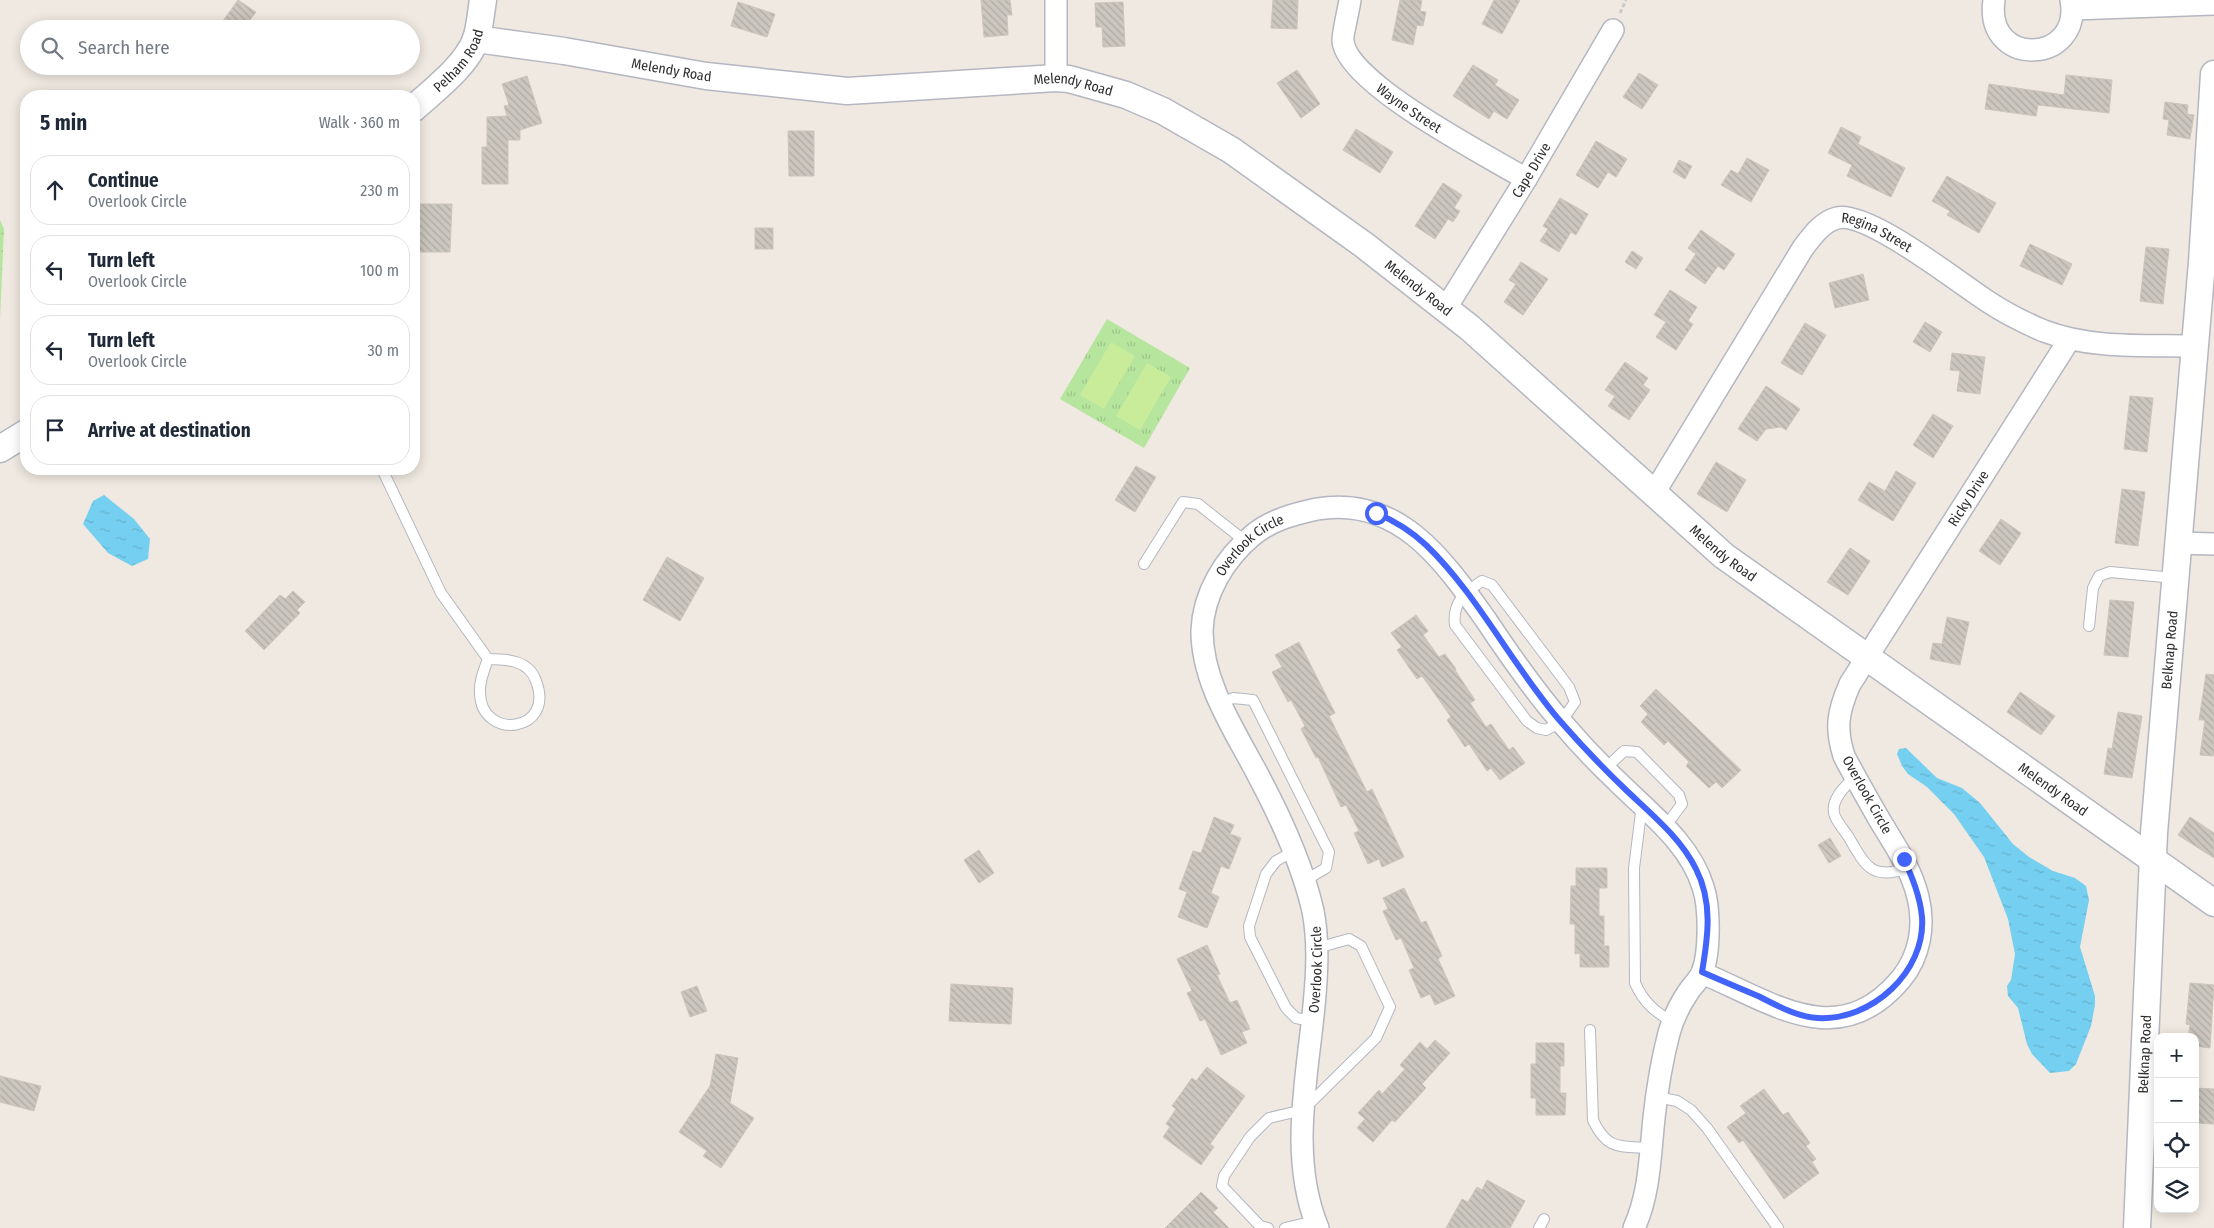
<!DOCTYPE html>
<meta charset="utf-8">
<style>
:root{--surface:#fff;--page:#f6f6f7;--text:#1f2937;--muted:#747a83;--line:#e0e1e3}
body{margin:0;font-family:"Fira Sans Condensed",sans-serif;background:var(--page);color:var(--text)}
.controls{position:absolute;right:15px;bottom:15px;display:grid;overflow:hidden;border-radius:10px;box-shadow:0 2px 12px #0003}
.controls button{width:45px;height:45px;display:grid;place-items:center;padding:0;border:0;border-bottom:1px solid var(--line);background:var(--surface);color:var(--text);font:25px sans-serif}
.stop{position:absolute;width:15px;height:15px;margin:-11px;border:4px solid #4264fb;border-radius:50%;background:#fff}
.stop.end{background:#4264fb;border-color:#fff;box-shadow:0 1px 5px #0008}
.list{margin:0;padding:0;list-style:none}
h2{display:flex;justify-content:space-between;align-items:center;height:65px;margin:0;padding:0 20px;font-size:21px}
h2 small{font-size:16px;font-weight:400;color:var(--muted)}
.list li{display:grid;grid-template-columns:32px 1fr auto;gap:15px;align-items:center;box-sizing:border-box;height:70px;margin:0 10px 10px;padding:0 10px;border:1px solid var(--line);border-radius:20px}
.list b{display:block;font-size:19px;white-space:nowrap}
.list p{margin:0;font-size:16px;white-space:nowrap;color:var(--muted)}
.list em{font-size:16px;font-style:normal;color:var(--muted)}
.icon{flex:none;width:28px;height:28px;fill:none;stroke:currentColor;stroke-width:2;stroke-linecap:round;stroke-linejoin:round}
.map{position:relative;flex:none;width:2214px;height:1228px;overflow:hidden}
.search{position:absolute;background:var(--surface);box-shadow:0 2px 12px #0003;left:20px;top:20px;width:400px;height:55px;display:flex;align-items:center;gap:12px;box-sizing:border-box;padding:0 18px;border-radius:28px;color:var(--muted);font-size:19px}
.panel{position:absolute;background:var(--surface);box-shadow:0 2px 12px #0003;left:20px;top:90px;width:400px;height:385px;border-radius:20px}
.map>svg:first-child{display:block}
</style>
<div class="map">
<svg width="2214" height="1228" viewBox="0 0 2214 1228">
<defs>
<pattern id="wetland-marsh" width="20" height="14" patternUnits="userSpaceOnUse" patternTransform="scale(1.25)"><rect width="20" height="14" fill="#b6e59e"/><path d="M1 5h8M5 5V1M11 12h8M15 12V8" fill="none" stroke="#9dc588"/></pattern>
<pattern id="park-tufts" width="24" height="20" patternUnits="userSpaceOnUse" patternTransform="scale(1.25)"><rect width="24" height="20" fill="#b6e59e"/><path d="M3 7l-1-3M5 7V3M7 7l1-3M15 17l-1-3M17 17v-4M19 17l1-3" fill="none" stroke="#9dc588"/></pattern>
<pattern id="water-ripples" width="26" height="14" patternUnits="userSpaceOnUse" patternTransform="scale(1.25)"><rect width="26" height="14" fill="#75cff0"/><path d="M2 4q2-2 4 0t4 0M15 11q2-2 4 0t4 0" fill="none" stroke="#66b2ce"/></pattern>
<pattern id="building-back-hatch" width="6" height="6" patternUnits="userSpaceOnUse" patternTransform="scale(1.25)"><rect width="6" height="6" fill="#cbc7bf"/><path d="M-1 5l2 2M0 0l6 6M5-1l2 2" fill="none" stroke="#afaba4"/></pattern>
</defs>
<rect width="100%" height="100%" fill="#efe9e1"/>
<path fill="url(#wetland-marsh)" d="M0 220 4 229 0 320Z"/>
<path fill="url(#park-tufts)" d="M1107 319 1190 368 1144 448 1060 399Z"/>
<g fill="#c9ec9a">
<path d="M1111 342 1135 356 1104 409 1080 395Z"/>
<path d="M1147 363 1171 377 1140 430 1116 416Z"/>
</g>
<g fill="url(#water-ripples)">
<path d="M104 495 134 519 150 539 148 559 132 566 108 553 83 524 93 501Z"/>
<path d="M1906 748 1937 778 1962 788 1980 803 2013 844 2029 857 2053 871 2075 878 2086 886 2089 900 2080 947 2095 996V1005L2091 1026 2076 1064 2069 1071 2050 1073 2032 1054 2027 1044 2018 1008 2008 996 2007 986 2011 980 2015 954 2008 919 1984 857 1954 814 1927 787 1908 774 1902 766 1897 754 1899 749Z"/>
</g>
<g fill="url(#building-back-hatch)" stroke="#cbc5ba">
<path d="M238 0 256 12 243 29H217Z"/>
<path d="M981 0H1010L1012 15H1007L1008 35 984 37Z"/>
<path d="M1273 0H1298L1297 29 1271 28Z"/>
<path d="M1400 0H1422L1420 11 1426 12 1423 26 1417 25 1413 45 1392 40Z"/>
<path d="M1494 0H1520L1502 34 1482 24Z"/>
<path d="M738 2 775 14 767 37 731 26Z"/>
<path d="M1123 2 1125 46 1103 47 1102 27H1096L1095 3Z"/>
<path d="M1473 65 1498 80 1495 85 1519 100 1507 119 1494 111 1489 119 1453 96Z"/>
<path d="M1297 70 1320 104 1301 118 1277 83Z"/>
<path d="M1639 73 1658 85 1642 109 1623 97Z"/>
<path d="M2066 75 2112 80 2109 113 2038 105 2036 116 1985 109 1989 84 2064 95Z"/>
<path d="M527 76 542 123 520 130V140H508V184H482V147H487V117L507 116 504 106 509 105 502 84Z"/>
<path d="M2165 102 2188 105 2187 114 2194 115 2190 139 2167 135 2169 120 2163 119Z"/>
<path d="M1841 127 1861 137 1858 144 1905 168 1891 197 1847 176 1852 165 1828 153Z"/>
<path d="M1356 129 1393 152 1380 173 1343 150Z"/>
<path d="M788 131H814V176H789Z"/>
<path d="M1596 141 1627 159 1616 177 1608 172 1598 188 1576 175Z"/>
<path d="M1747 158 1769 170 1751 202 1721 185 1731 170 1738 174Z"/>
<path d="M1679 160 1692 166 1685 179 1673 172Z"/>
<path d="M1947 176 1996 203 1979 233 1947 215 1950 211 1932 201Z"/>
<path d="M1443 183 1462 195 1454 208 1460 211 1453 222 1448 219 1435 239 1415 226Z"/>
<path d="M1560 198 1588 214 1576 235 1571 232 1559 252 1540 241 1548 229 1543 226Z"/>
<path d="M416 204H452L450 252H416Z"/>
<rect x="755" y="228" width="18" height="21"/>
<path d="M1701 230 1735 254 1724 270 1718 266 1705 284 1685 270 1696 254 1688 248Z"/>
<path d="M2030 244 2072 264 2062 285 2020 266Z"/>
<path d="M2146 247 2169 249 2163 304 2140 301Z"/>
<path d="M1632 251 1643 258 1636 269 1625 262Z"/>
<path d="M1521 262 1548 279 1523 315 1504 302 1516 284 1509 280Z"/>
<path d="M1863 274 1869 300 1835 308 1829 283Z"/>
<path d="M1670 290 1697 307 1688 321 1693 324 1676 350 1656 337 1666 322 1654 315Z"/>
<path d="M1925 322 1942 332 1930 352 1913 342Z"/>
<path d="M1805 323 1826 335 1802 375 1781 363Z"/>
<path d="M1952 353 1985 357 1980 394 1957 391 1960 371 1950 370Z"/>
<path d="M1625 362 1648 378 1643 385 1650 390 1629 420 1608 406 1615 396 1605 390Z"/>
<path d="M1766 386 1800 409 1786 430 1781 427 1766 429 1757 441 1738 429Z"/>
<path d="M2130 396 2153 398 2147 452 2124 449Z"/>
<path d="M1933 414 1953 426 1933 458 1913 445Z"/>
<path d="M1716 462 1746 480 1727 512 1697 494Z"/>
<path d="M1136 466 1156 477 1135 512 1115 500Z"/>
<path d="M1896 471 1916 483 1893 521 1858 500 1869 482 1885 491Z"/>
<path d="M2122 489 2145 492 2138 546 2115 543Z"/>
<path d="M2001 519 2021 533 2000 565 1979 551Z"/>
<path d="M1850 548 1870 561 1848 595 1827 582Z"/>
<path d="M667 557 704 578 680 621 643 600Z"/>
<path d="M293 591 305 602 297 610 300 613 264 650 245 631 280 595 285 599Z"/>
<path d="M2110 600 2134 602 2128 657 2104 655Z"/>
<path d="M1416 615 1428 631 1423 635 1439 657 1445 654 1456 669 1455 670 1475 700 1470 703 1486 727 1491 724 1509 750 1513 747 1525 763 1500 780 1491 768 1487 771 1469 744 1465 747 1447 720 1451 717 1430 687 1422 676 1417 679 1397 650 1402 647 1391 633Z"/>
<path d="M1947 617 1969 622 1960 665 1930 659 1933 643 1942 644Z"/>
<path d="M1299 642 1335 713 1329 716 1367 792 1372 789 1404 857 1382 867 1379 859 1368 864 1354 833 1359 831 1346 805 1341 807 1318 757 1316 758 1301 729 1305 726 1291 700 1288 702 1272 672 1282 667 1275 655Z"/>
<path d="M2206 674 2214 675V756L2200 755 2205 720H2199Z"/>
<path d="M1656 689 1741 770 1722 788 1716 782 1709 788 1686 766 1689 762 1668 741 1664 745 1641 722 1648 714 1640 706Z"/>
<path d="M2020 692 2055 716 2041 735 2007 712Z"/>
<path d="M2118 712 2142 716 2132 778 2104 774 2108 748 2112 749Z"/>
<path d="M1214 817 1234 825 1230 834 1241 838 1229 869 1221 866 1211 893 1219 897 1207 928 1178 917 1187 892 1179 889 1193 851 1201 853Z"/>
<path d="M2190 817 2214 833V858L2178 835Z"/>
<path d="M1830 838 1841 856 1829 863 1818 845Z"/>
<path d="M979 850 994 873 979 883 964 860Z"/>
<path d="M1576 868H1607V888H1599V916H1604V946H1609V967H1580V953L1575 954V924H1570L1571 886H1576Z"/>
<path d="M1404 888 1421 923 1426 921 1442 956 1438 959 1455 996 1435 1005 1430 994 1421 998 1409 970 1414 968 1401 938 1396 940 1383 911 1388 909 1383 898Z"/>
<path d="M1207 945 1220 974 1217 975 1230 1003 1237 1000 1250 1029 1242 1032 1247 1043 1221 1055 1205 1019 1200 1021 1187 993 1192 991 1177 959Z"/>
<path d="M2190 983 2214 985 2210 1048 2195 1046V1037H2188L2190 1025 2186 1024Z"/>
<path d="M951 984 1013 988 1011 1024 949 1021Z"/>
<path d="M697 986 707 1011 690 1017 681 992Z"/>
<path d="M1435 1040 1450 1053 1422 1084 1426 1088 1395 1122 1392 1120 1373 1142 1357 1128 1365 1119 1358 1113 1379 1090 1382 1094 1405 1069 1400 1065 1420 1042 1427 1049Z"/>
<path d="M1536 1043H1564V1066H1560V1093H1566L1565 1115H1536V1098H1531V1064H1536Z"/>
<path d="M716 1054 738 1058 730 1103 754 1118 721 1168 703 1156 707 1151 679 1132 710 1086Z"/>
<path d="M1207 1067 1245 1096 1210 1144 1214 1147 1201 1165 1163 1137 1170 1127 1166 1124 1176 1109 1172 1106 1192 1078 1196 1081Z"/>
<path d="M0 1076 41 1086 34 1111 0 1102Z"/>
<path d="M2195 1088 2214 1089V1124L2195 1123Z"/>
<path d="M1764 1089 1783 1115 1788 1112 1810 1143 1806 1146 1816 1159 1812 1162 1819 1173 1784 1199 1743 1140 1739 1143 1727 1127 1746 1113 1740 1106Z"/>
<path d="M1487 1180 1525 1201 1510 1228H1446L1462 1199 1468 1202 1477 1187 1482 1190Z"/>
<path d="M1201 1192 1218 1208 1213 1212 1229 1228H1165Z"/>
</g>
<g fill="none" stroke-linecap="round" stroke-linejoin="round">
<defs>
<g id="service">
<path d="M382 469 441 593 488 659"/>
<path d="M1144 564 1183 502 1198 504 1245 541"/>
<path d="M1482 581 1492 585 1569 687 1575 702 1561 722 1546 730 1537 728 1527 721 1455 625C1452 603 1465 592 1482 581Z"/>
<path d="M2089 626 2093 588 2099 576 2110 572 2175 578"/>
<path d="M488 659C506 659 529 660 536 681 556 733 481 741 480 693 479 682 484 670 488 659Z"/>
<path d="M1221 703 1233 698 1253 700 1329 852 1326 868 1304 881"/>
<path d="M1605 769 1624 751 1637 752 1679 795 1682 804 1664 828"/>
<path d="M1855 777C1846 785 1831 799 1834 813 1835 820 1844 830 1848 836 1865 865 1871 881 1908 868"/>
<path d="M1642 805 1634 868 1635 983C1644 1003 1655 1012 1673 1022"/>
<path d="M1294 851 1276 861 1266 874 1249 926 1250 937 1286 1008 1296 1018 1312 1021"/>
<path d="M1590 1030 1593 1120C1607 1151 1621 1146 1651 1148"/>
<path d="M1657 1097 1677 1101 1691 1110 1707 1128 1778 1228"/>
<path d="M1268 1228 1260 1226 1222 1186 1224 1176 1250 1137 1269 1118 1303 1110 1376 1038 1390 1007 1361 946 1349 939 1317 948"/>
<path d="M1285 1228 1315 1221"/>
<path d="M1539 1228 1544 1219"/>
</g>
<g id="minor">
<path id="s1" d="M1350 0C1349 8 1342 36 1343 41 1347 84 1488 156 1526 179"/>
<path d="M1994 0C1984 69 2083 64 2071 0"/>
<path d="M2073 9 2214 4"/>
<path d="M1056 78V0"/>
<path id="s2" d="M1446 308 1526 179 1613 30"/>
<path id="s3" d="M1654 493 1803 248C1812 236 1822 222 1837 218 1867 210 1959 283 1987 301 2005 313 2025 323 2044 331 2091 349 2145 345 2194 346"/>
<path d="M2178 543 2214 544"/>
<path id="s4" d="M1702 973C1772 1002 1838 1054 1901 979 1920 956 1925 925 1918 897 1911 868 1894 844 1879 819 1867 798 1855 777 1844 756 1835 728 1838 711 1850 684L2069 340"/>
<path id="s5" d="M1318 1228C1289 1158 1307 1079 1314 1006 1317 974 1319 942 1313 911 1302 863 1281 818 1258 775 1235 731 1202 683 1202 631 1203 594 1225 558 1253 535 1271 520 1294 514 1317 509 1399 495 1444 561 1486 620 1510 656 1535 692 1563 724 1580 744 1598 763 1617 781 1648 812 1690 843 1703 887 1710 907 1710 953 1702 973 1699 980 1691 987 1687 994 1679 1006 1673 1019 1669 1033 1662 1060 1657 1090 1654 1118 1650 1155 1650 1193 1634 1228"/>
</g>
<g id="tertiary">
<path id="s6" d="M476 39 564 51 706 76 847 91 1056 78 1069 79 1126 95 1163 111 1231 150 1364 245 1470 328 1724 556 2214 903"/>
<path id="s7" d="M414 108C434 90 467 65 476 39 480 27 481 12 483 0"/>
<path d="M0 449 26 433"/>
<path id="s8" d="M2137 1228 2154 833 2202 262 2214 74"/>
</g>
</defs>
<use href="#service" stroke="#b4b7c1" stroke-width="12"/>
<use href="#minor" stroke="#b4b7c1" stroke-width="24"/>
<use href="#tertiary" stroke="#b4b7c1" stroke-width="29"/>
<path stroke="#c9c9c9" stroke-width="3" stroke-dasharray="4 2.5" stroke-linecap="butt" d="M1620 13 1626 0"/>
<use href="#service" stroke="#fff" stroke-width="10"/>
<use href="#minor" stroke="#fff" stroke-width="21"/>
<use href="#tertiary" stroke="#fff" stroke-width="26"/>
</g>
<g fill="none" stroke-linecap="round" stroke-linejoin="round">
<path stroke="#4264fb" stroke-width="6" d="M1376 513C1395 521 1411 531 1426 545 1478 595 1513 667 1561 722 1582 746 1604 769 1626 790 1651 814 1681 838 1696 869 1713 902 1708 937 1702 972 1720 980 1739 988 1758 996 1776 1005 1797 1017 1818 1018 1871 1021 1926 972 1922 917 1920 896 1912 877 1904 859"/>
</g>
<g text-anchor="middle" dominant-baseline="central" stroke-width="5" stroke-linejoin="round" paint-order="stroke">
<g font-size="14" fill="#2e2e2e" stroke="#fff">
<text stroke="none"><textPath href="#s7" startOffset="66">Pelham Road</textPath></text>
<text stroke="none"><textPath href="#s6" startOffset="198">Melendy Road</textPath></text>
<text stroke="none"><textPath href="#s6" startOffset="602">Melendy Road</textPath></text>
<text stroke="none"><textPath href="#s1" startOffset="138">Wayne Street</textPath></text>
<text stroke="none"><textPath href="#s2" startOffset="162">Cape Drive</textPath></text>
<text stroke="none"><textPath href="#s3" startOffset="376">Regina Street</textPath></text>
<text stroke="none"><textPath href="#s6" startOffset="1008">Melendy Road</textPath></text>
<text stroke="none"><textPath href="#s4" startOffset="761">Ricky Drive</textPath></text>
<text stroke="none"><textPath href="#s5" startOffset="726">Overlook Circle</textPath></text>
<text stroke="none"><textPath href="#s6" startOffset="1412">Melendy Road</textPath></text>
<text stroke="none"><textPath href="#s8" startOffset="579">Belknap Road</textPath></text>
<text stroke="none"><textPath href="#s6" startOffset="1818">Melendy Road</textPath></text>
<text transform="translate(1867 795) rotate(61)">Overlook Circle</text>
<text stroke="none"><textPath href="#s5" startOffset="261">Overlook Circle</textPath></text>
<text stroke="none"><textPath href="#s8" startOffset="174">Belknap Road</textPath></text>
</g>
</g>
</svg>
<div class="controls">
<button>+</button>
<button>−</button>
<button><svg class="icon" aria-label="locate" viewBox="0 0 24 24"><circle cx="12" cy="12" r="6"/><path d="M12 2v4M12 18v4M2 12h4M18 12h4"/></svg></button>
<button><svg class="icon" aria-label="layers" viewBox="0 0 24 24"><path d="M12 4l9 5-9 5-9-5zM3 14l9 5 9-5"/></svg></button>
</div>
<div class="stop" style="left:1376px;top:513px"></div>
<div class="stop end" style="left:1904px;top:859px"></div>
<div class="search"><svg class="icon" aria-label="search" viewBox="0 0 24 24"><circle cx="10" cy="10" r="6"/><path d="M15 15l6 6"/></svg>Search here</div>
<section class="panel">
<h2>5 min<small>Walk · 360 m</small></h2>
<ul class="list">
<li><svg class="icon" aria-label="ahead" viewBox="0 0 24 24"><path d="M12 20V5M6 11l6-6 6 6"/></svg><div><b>Continue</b><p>Overlook Circle</p></div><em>230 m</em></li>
<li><svg class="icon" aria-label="left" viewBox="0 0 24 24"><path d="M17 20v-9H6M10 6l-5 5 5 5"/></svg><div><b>Turn left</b><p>Overlook Circle</p></div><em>100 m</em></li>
<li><svg class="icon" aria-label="left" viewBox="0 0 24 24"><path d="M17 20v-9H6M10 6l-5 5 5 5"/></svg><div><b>Turn left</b><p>Overlook Circle</p></div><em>30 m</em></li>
<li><svg class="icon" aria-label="arrive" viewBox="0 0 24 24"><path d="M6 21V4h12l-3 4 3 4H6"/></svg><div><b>Arrive at destination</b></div></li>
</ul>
</section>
</div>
